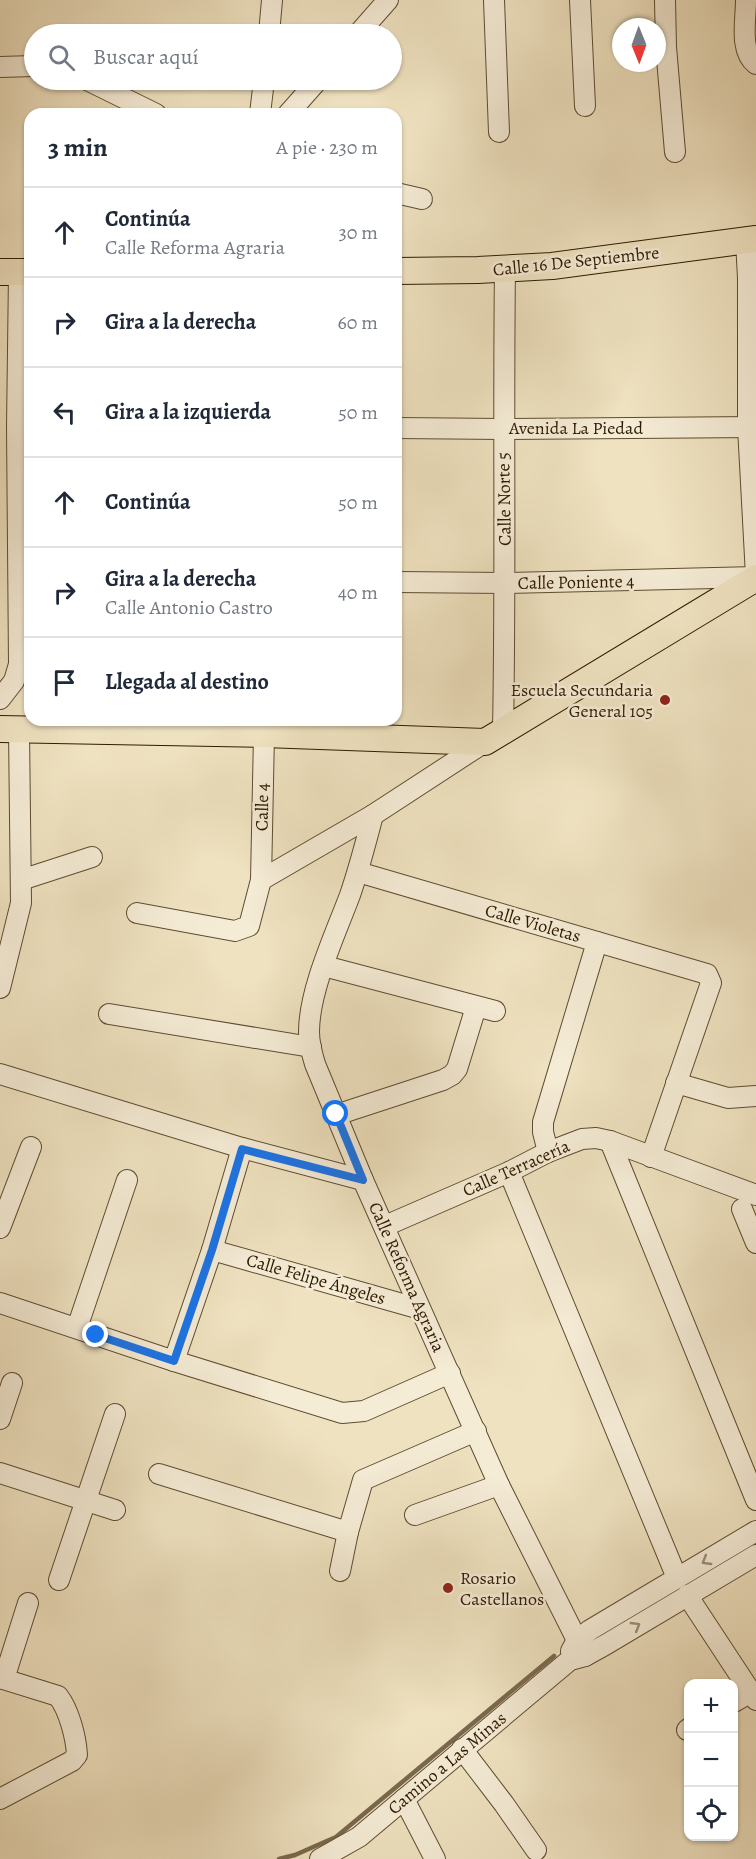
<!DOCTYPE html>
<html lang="es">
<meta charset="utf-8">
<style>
:root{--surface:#fff;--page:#f2f2f3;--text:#1f2937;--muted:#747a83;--line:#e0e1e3}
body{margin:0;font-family:Alegreya,serif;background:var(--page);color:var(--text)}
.controls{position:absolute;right:18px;bottom:18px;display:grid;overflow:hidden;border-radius:12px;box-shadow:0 2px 4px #0004}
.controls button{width:54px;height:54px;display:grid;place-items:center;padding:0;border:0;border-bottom:2px solid var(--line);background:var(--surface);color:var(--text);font:30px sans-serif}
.compass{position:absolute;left:612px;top:18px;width:54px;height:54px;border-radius:50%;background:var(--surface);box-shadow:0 2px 4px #0004;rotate:179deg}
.stop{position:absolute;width:18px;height:18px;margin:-14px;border:4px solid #1a73e8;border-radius:50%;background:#fff}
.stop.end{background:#1a73e8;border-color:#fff;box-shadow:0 2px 6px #0008}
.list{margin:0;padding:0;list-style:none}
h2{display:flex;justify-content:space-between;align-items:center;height:78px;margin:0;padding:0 24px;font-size:26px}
h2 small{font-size:20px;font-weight:400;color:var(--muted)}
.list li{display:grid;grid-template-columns:39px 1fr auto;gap:18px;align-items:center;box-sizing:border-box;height:90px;padding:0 24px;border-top:2px solid var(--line)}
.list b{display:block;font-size:22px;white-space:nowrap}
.list p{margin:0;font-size:20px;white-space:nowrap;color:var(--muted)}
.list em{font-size:20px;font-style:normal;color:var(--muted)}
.icon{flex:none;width:33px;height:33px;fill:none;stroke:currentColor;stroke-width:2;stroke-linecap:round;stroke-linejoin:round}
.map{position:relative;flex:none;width:756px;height:1859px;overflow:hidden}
.search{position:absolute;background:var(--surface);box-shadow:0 2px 4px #0004;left:24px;top:24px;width:378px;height:66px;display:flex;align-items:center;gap:15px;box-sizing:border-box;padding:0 21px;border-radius:33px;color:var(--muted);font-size:22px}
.panel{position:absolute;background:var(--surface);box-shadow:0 2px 4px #0004;left:24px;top:108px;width:378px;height:618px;border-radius:18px}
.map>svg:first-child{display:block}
</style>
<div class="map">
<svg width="756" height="1859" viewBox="0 0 756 1859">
<rect width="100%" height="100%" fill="#efe2c0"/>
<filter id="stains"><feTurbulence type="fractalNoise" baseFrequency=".00333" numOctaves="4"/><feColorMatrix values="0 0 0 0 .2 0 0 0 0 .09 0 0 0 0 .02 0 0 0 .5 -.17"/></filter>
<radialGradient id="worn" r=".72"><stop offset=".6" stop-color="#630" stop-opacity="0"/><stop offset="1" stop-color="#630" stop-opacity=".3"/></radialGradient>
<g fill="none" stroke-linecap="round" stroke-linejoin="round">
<path stroke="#7a694c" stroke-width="4.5" d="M279 1859 295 1855 336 1837 554 1656"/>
<defs>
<g id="minor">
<path d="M494 0 499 132"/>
<path d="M580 0 585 106"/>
<path d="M665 0 666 47 675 152"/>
<path d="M746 0C746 20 739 51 756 64"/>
<path d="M269 34 272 0"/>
<path d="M358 34 388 0"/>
<path d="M0 67 34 66"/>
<path d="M87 80 156 114"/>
<path d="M260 114 264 80"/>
<path d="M288 114 318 80"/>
<path d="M396 193 422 199"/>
<path d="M746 241 748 278V427L756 576"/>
<path d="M396 428 503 429 756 427"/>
<path d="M396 582 506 583 756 577"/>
<path d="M0 699 14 681 19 664 17 427 19 272"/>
<path d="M503 730C506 576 503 423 505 269"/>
<path d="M485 742 373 815C366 842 359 869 350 895 335 935 309 990 309 1032 309 1043 312 1054 315 1064L363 1180 499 1485 585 1656"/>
<path d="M358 872 707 974 711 983 651 1157"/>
<path d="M21 880 92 857"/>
<path d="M261 880 373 815"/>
<path d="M137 913 235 931 249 926 261 880 264 734"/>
<path d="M324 966 495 1011"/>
<path d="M0 988 21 903 19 730"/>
<path d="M109 1014 311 1047"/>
<path d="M0 1074 242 1148 363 1180"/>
<path d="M676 1083 728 1098 756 1096"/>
<path d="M336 1115 443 1080 452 1075 457 1069 476 1007"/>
<path d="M610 1141 756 1500"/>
<path d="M548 1152 543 1132V1122L597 942"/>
<path d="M509 1172 677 1578"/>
<path d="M742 1209 756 1243"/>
<path d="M385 1226 509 1172 548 1152 582 1139 596 1138 610 1141 756 1195"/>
<path d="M0 1228 31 1147"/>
<path d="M212 1250 420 1309"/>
<path d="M0 1303 174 1361 342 1413 364 1411 450 1373"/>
<path d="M77 1328 127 1180"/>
<path d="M174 1361 212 1250 242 1148"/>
<path d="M0 1419 12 1383"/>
<path d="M0 1473 115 1510"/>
<path d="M159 1474 348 1532"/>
<path d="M415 1515 499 1485"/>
<path d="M340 1571 348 1532 363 1480 476 1431"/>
<path d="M59 1580 115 1414"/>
<path d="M687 1595 756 1700"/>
<path d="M571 1651 577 1640 590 1630 756 1531"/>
<path d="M0 1678 58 1696C69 1710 76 1737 77 1755L72 1761 0 1799"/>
<path d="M4 1679 28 1603"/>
<path d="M734 1702 751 1692"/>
<path d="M687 1730 688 1729"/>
<path d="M462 1749 504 1804 536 1850"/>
<path d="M404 1799 435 1859"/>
<path d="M320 1859 359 1837 570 1660 585 1656 605 1645 756 1555"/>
</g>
<g id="major">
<path d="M396 271 478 270 552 266 756 239"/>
<path d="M0 272H30"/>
<path d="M0 729 264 734 485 742 756 578"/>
</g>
</defs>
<use href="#minor" stroke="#5e4c30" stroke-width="22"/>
<use href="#major" stroke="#2e1a00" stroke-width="28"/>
<use href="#minor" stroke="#f5ecd6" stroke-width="20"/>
<use href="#major" stroke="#efe2c0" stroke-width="26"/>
</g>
<defs><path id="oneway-chevron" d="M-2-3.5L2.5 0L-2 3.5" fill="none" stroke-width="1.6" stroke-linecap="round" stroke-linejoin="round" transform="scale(1.5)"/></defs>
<g stroke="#9b8e76">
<use href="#oneway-chevron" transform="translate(706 1561) rotate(149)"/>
<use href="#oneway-chevron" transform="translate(636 1626) rotate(-31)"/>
</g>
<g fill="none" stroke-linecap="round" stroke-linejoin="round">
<path stroke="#1a73e8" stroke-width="8" d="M96 1335 174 1361 212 1250 242 1149 363 1180 336 1114"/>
</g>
<g fill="#8f2418" stroke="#f5ecd6" stroke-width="2">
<circle cx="665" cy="700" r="6"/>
<circle cx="448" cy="1588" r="6"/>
</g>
<g text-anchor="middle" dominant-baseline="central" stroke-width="5" stroke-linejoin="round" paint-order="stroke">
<g font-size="18" fill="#2e1a00" stroke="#f5ecd6">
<text transform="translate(576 261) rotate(-6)">Calle 16 De Septiembre</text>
<text x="576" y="428">Avenida La Piedad</text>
<text transform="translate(504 499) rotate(-91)">Calle Norte 5</text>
<text transform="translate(576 582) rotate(-1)">Calle Poniente 4</text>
<text transform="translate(262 807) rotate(-89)">Calle 4</text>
<text transform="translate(533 923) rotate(16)">Calle Violetas</text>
<text transform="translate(516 1168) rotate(-24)">Calle Terracería</text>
<text transform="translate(407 1277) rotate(66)">Calle Reforma Agraria</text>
<text transform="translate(316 1279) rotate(16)">Calle Felipe Ángeles</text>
<text transform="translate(447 1763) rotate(-40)">Camino a Las Minas</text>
</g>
<g font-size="18" fill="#2e1a00" stroke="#f5ecd6" text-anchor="end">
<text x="653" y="690">Escuela Secundaria<tspan x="653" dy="21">General 105</tspan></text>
<text x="460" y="1578" text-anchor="start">Rosario<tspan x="460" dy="21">Castellanos</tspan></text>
</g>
</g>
<rect width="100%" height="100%" filter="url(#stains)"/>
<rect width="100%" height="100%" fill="url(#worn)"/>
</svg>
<div class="controls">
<button>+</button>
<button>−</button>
<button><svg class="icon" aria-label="locate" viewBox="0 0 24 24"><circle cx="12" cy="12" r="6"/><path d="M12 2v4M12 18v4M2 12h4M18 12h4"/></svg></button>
</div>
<svg class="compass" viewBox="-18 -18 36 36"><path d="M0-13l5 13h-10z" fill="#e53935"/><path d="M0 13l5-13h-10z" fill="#747a83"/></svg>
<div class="stop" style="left:336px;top:1114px"></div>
<div class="stop end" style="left:96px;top:1335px"></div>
<div class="search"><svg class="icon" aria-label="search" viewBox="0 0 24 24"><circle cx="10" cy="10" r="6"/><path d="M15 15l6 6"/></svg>Buscar aquí</div>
<section class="panel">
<h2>3 min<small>A pie · 230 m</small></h2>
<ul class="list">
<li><svg class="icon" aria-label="ahead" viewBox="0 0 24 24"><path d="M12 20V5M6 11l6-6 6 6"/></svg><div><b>Continúa</b><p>Calle Reforma Agraria</p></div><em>30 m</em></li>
<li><svg class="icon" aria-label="right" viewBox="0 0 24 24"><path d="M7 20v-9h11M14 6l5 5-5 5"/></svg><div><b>Gira a la derecha</b></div><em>60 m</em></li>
<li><svg class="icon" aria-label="left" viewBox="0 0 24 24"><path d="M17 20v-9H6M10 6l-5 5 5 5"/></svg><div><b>Gira a la izquierda</b></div><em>50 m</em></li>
<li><svg class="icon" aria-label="ahead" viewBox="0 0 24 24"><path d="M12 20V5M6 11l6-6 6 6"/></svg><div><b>Continúa</b></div><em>50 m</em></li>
<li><svg class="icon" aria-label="right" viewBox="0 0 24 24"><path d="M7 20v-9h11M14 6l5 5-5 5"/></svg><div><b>Gira a la derecha</b><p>Calle Antonio Castro</p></div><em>40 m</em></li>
<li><svg class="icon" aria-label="arrive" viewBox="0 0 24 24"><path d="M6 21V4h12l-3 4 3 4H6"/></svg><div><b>Llegada al destino</b></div></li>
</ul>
</section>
</div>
